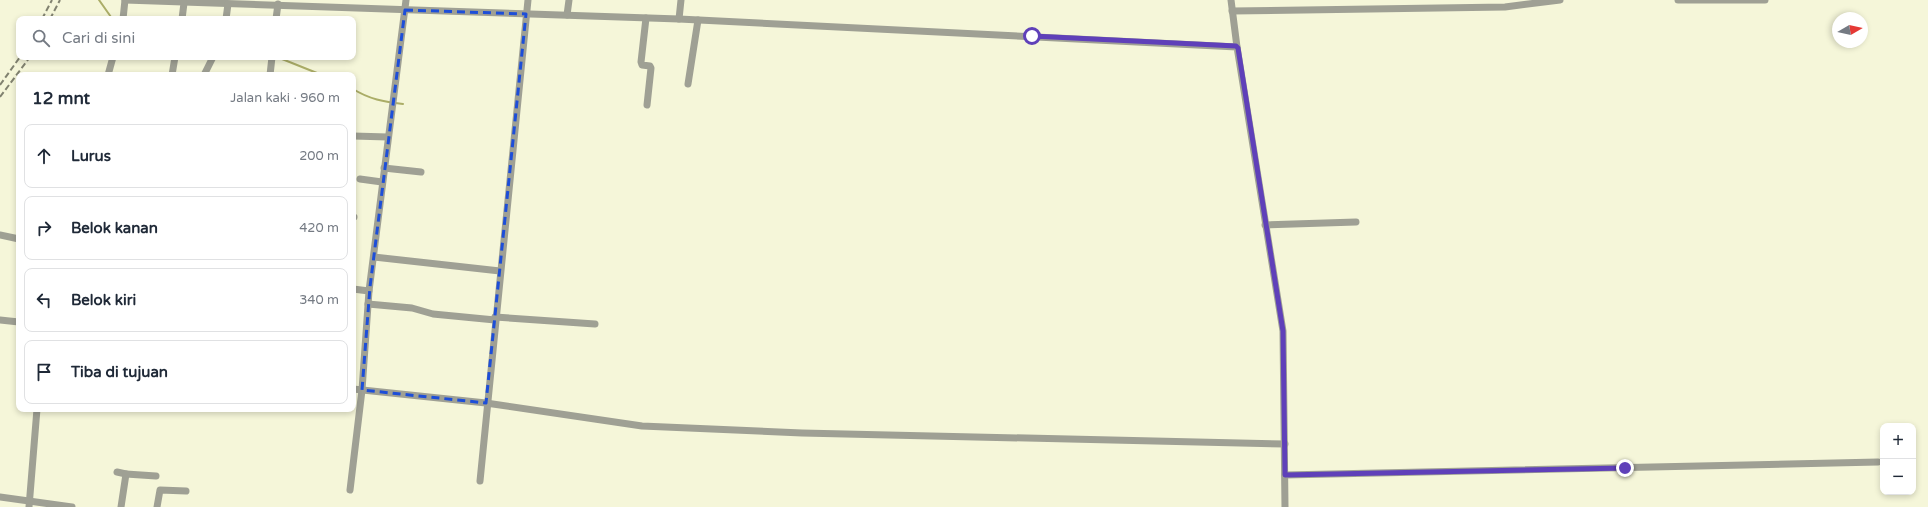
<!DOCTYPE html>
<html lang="id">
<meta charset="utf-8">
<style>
:root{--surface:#fff;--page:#f6f6f7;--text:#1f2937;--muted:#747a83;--line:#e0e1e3}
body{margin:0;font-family:"Varela Round",sans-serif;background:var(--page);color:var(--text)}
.controls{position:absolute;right:12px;bottom:12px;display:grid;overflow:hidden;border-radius:8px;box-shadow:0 2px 6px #0003}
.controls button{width:36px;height:36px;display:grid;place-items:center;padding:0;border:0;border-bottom:1px solid var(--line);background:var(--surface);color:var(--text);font:20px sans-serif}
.compass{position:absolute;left:1832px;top:12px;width:36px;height:36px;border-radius:50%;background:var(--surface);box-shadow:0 2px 6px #0003;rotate:81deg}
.stop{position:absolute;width:12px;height:12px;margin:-9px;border:3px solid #5f40b9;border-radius:50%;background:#fff}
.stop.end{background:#5f40b9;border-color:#fff;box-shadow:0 1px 4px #0008}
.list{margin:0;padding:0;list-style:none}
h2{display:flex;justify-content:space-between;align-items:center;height:52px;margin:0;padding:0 16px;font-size:17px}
h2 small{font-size:13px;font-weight:400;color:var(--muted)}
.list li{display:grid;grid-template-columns:26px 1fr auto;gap:12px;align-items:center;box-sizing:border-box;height:64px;margin:0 8px 8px;padding:0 8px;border:1px solid var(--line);border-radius:8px}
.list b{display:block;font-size:15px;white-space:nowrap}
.list em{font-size:13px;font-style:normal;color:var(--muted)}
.icon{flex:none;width:22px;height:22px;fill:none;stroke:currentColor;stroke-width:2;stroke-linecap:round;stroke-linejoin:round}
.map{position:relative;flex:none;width:1928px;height:507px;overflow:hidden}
.search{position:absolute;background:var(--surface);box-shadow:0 2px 6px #0003;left:16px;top:16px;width:340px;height:44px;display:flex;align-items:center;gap:10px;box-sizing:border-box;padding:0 14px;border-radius:8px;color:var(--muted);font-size:15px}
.panel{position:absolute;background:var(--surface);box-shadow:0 2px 6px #0003;left:16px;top:72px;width:340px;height:340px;border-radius:8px}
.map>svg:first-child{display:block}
</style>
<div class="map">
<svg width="1928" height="507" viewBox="0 0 1928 507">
<rect width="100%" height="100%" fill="#f5f6d9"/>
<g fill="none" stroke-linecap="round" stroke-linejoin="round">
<g stroke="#abad67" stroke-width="2">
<path d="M99 0 111 17 118 19"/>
<path d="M277 57 322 75"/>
<path d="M353 89C369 99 384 102 403 104"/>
</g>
<g stroke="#9fa094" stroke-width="7">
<path d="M125 0 679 19 1237 47 1283 331 1285 507"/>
<path d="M1231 0 1237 47"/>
<path d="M1678 0H1765"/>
<path d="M1232 11 1505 7 1560 0"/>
<path d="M567 15 569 0"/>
<path d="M646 18 641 62 642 65 650 66 651 68 647 105"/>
<path d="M123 19 125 0"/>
<path d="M182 19 184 3"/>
<path d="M226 19 228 4"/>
<path d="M276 19 278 4"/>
<path d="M679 19 681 0"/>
<path d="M108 75 113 57"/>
<path d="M172 75 175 57"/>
<path d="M204 75 213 57"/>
<path d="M270 75 272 57"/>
<path d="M688 84 698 20"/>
<path d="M353 136 388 137"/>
<path d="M384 168 421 172"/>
<path d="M360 179 382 182"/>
<path d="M353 217H354"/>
<path d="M1265 225 1356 222"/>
<path d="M0 235 19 239"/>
<path d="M374 257 500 271"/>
<path d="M353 289 369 291"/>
<path d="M368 304 412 308 433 314 495 320"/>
<path d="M495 317 595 324"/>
<path d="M0 320 19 322"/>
<path d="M353 389 486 403 642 426 802 433 1285 444"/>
<path d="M117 472 126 474"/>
<path d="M1285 475 1878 462"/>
<path d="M480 481 528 0"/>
<path d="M350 490 362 390 369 291 406 0"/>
<path d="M0 497 72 507"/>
<path d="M29 507 37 409"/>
<path d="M121 507 126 474 156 476"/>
<path d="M157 507 160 490 186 491"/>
</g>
<g stroke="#818270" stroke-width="2" stroke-dasharray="6 3" stroke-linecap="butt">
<path d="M42 19 52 0"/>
<path d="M50 19 60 0"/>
<path d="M0 85 20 57"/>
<path d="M0 97 30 57"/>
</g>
</g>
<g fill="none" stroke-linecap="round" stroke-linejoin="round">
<path stroke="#5f40b9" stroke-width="5" d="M1032 36 1236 46 1238 48 1283 331 1285 475 1625 468"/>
</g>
<path fill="none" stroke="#1d4ed8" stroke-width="3" stroke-dasharray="8 5" stroke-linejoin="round" d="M405 10 526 14 486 403 362 390 370 287Z"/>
</svg>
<div class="controls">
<button>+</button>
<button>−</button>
</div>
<svg class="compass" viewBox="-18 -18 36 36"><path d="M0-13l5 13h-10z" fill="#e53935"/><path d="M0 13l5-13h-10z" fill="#747a83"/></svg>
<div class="stop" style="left:1032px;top:36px"></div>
<div class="stop end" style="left:1625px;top:468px"></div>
<div class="search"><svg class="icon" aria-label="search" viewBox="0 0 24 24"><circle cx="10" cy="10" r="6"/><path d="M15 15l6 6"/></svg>Cari di sini</div>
<section class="panel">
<h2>12 mnt<small>Jalan kaki · 960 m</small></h2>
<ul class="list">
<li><svg class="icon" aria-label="ahead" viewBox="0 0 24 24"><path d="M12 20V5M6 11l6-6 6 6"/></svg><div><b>Lurus</b></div><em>200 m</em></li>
<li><svg class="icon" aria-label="right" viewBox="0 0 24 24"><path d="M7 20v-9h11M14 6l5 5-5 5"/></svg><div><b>Belok kanan</b></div><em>420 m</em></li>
<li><svg class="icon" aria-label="left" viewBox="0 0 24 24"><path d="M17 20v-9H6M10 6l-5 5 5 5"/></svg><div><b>Belok kiri</b></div><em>340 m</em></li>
<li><svg class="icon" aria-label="arrive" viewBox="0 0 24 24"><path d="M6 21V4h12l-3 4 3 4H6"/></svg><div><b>Tiba di tujuan</b></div></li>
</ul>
</section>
</div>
